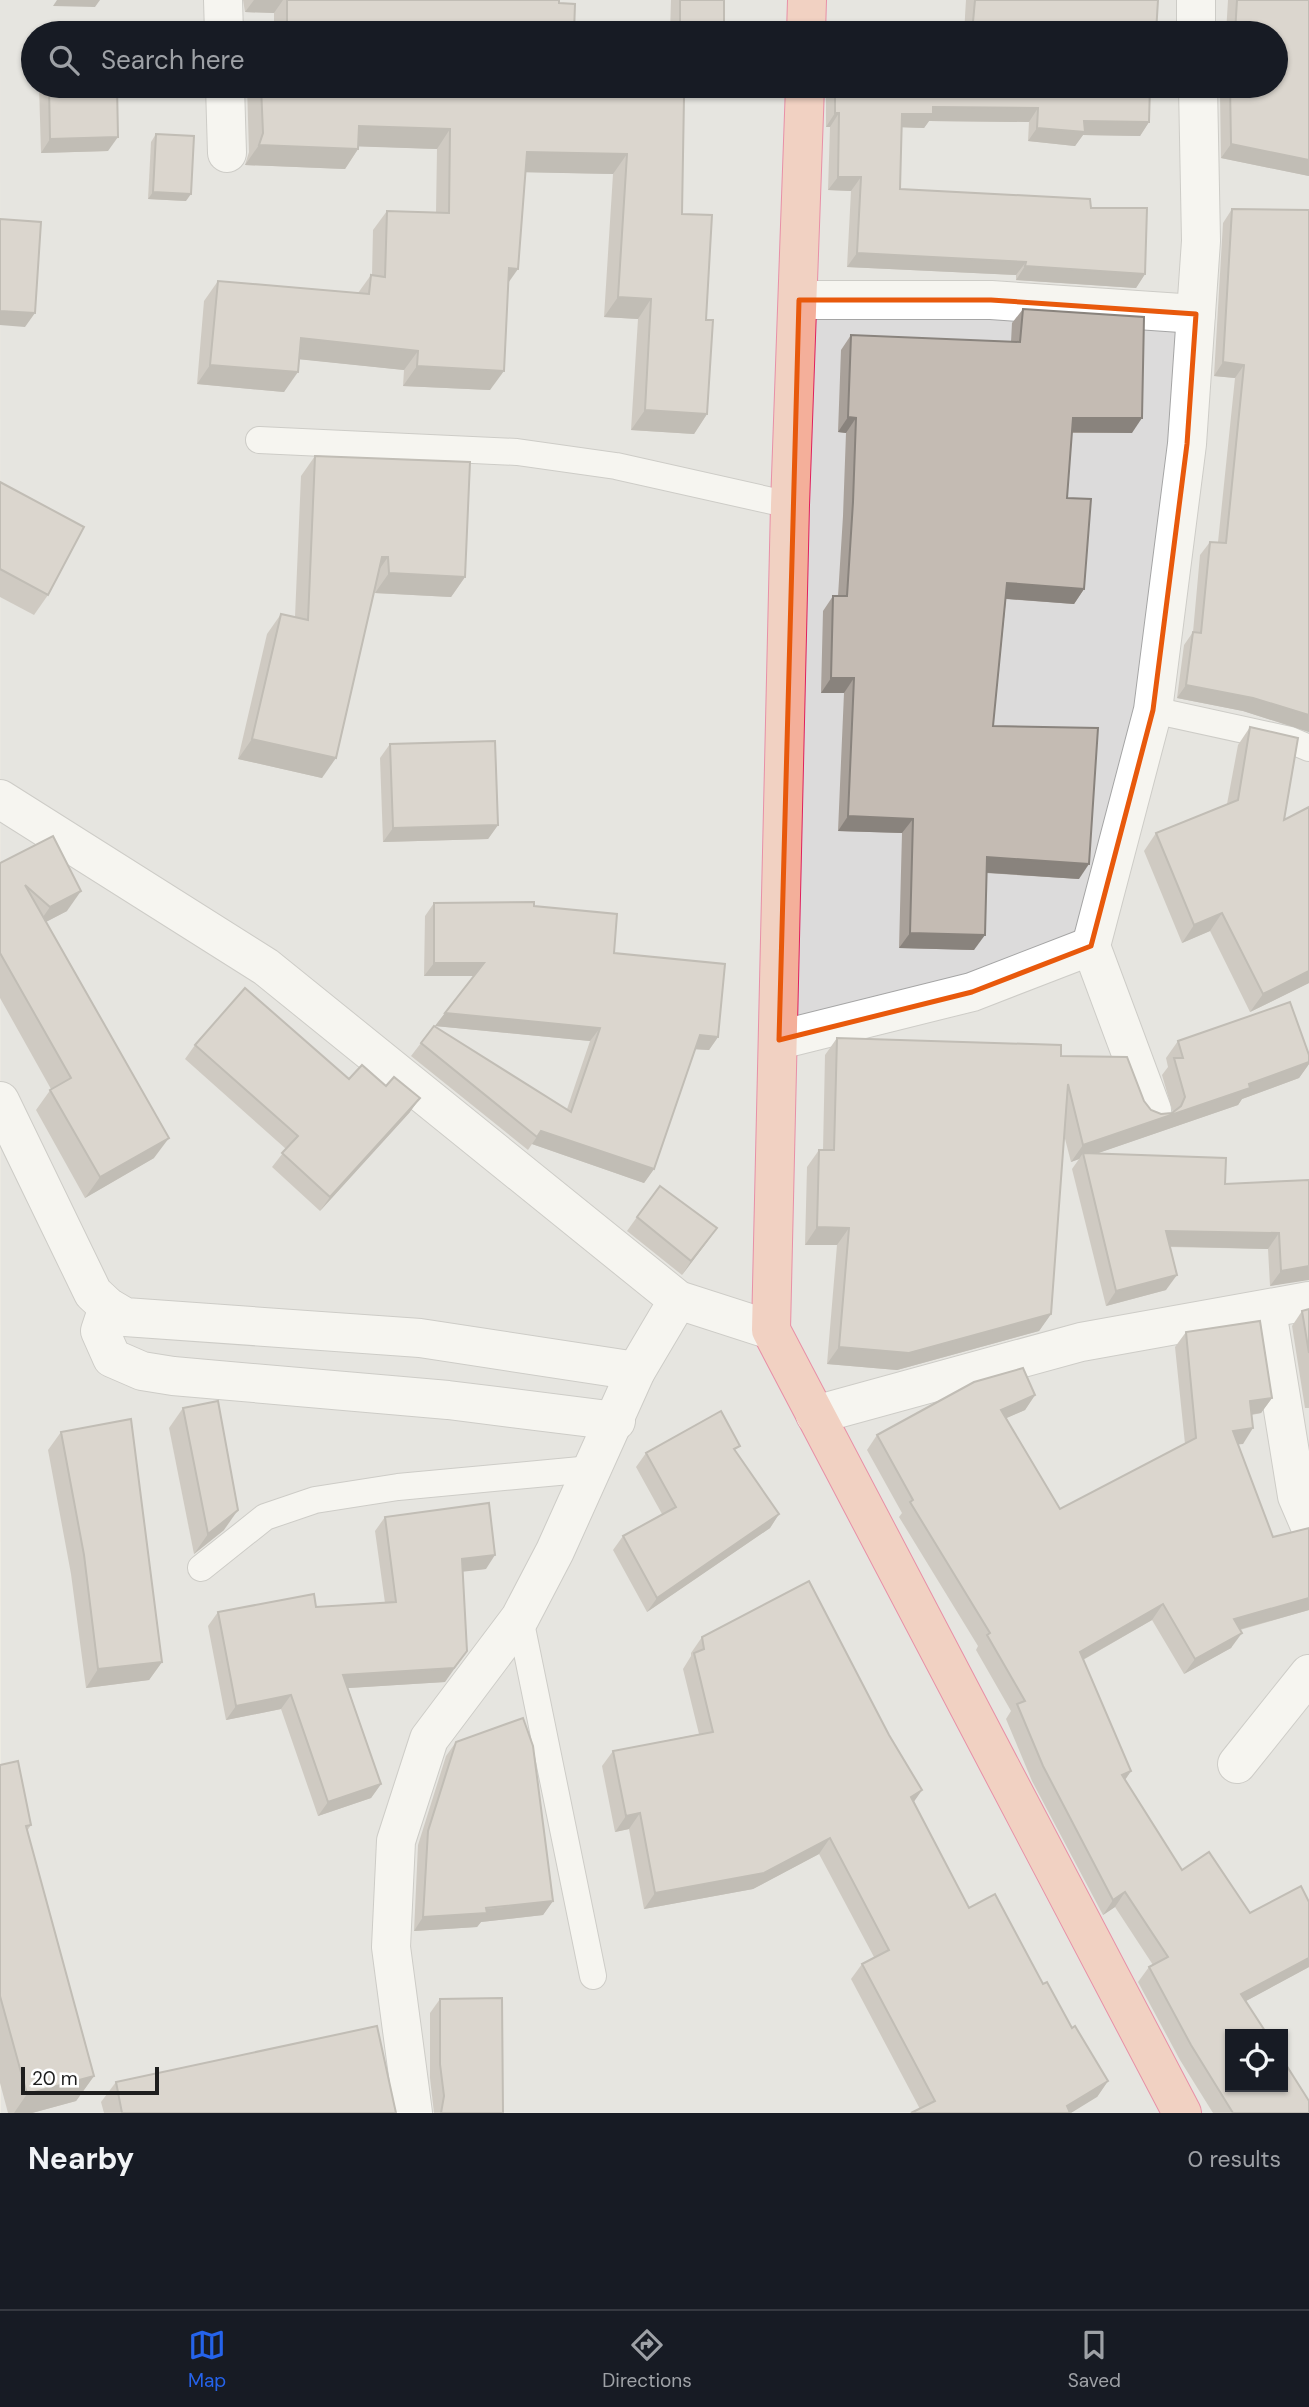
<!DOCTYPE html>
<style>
:root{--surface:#171b24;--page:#242831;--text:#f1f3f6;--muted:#9ea1a6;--line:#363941;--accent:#2563eb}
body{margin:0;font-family:"DM Sans",sans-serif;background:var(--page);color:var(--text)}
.controls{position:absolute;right:21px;bottom:21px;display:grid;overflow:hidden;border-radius:0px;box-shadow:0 2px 5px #0004}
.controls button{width:63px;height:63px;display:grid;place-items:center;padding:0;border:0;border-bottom:2px solid var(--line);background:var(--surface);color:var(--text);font:35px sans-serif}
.scale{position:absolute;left:21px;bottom:18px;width:138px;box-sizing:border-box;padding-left:7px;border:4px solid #1e1e1e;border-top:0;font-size:19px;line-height:24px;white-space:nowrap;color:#1e1e1e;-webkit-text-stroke:5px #fff;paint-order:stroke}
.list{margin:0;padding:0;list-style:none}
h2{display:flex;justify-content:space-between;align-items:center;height:91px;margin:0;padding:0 28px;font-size:30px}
h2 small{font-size:23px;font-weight:400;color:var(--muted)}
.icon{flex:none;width:38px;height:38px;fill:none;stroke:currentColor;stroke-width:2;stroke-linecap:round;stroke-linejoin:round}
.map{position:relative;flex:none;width:1309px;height:2113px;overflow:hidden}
.search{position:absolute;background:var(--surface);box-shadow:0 2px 5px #0004;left:21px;right:21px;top:21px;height:77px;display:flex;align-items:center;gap:18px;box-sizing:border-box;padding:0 24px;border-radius:38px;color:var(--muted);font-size:26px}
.sheet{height:196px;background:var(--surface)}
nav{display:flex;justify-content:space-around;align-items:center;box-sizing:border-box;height:98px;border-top:2px solid var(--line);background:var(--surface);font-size:19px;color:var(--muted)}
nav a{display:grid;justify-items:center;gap:4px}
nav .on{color:var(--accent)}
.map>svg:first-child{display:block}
</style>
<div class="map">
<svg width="1309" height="2113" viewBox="0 0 1309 2113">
<rect width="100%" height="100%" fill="#efece4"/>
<path fill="#dcdbdb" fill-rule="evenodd" d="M0 0H1309V2113H1ZM33 33H1276V86H33ZM1230 2034H1283V2087H1230Z"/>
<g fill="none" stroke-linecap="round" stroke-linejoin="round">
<defs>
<g id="service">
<path d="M259 440 517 452 616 466 790 505"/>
<path d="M1153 710 1290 740 1309 748"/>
<path d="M201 1568 265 1517 315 1500 398 1487 591 1469"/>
<path d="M520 1618 593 1976"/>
</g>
<g id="minor">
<path d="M223 0 224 33"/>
<path d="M1196 0V33"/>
<path d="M225 86 227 153"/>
<path d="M799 300H991L1196 314"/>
<path d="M0 799 266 967 678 1300 771 1330"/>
<path d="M779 1040 972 992 1091 946"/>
<path d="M0 1101 93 1293 108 1307 125 1317 420 1338 636 1371"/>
<path d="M1152 1110 1091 946 1153 710 1187 444 1201 241 1198 86"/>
<path d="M108 1307 100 1331 112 1358 142 1371 173 1376 448 1400 616 1421"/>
<path d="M1267 1311 1297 1496 1309 1524"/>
<path d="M815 1415 1081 1342 1309 1301"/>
<path d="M1237 1764 1309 1674"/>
<path d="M413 2113 391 1947 396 1841 429 1739 520 1618 555 1551 636 1371 678 1300"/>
</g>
<g id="trunk">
<path d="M806 33 807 0"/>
<path d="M805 86 790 505 771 1330 1182 2113"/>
</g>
</defs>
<use href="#service" stroke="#a5a5a5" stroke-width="28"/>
<use href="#minor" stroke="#a5a5a5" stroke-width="40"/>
<use href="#trunk" stroke="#df1f5d" stroke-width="40"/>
<use href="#service" stroke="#fff" stroke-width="26"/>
<use href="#minor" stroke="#fff" stroke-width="38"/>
<use href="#trunk" stroke="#f4af9a" stroke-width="38"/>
</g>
<g fill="#a9a19a">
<path d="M243 0H559V3L574 33H274V13L245 12Z"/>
<path d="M671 0H724V33H670Z"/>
<path d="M966 0H1158L1156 33H964Z"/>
<path d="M1228 0H1309V176L1221 158 1220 95 1222 86H1276V33H1226Z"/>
<path d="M39 86H117L108 151 41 153Z"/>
<path d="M247 86H572V95L682 214 706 320 707 414 694 434 631 430 638 319 604 317 613 174 525 172 509 282 490 390 403 386 404 370 299 359 284 392 197 384 204 301 218 281 358 293 371 275H372L373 230 387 211 436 212 437 149 359 146 358 149 345 169 245 165 249 152Z"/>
<path d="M826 86H1150L1149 122 1140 136 1083 135 1075 146 1028 141 1029 122 929 121 924 128 902 127 900 189 1091 208 1145 274 1136 288 1016 280V275L847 267 851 191 828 190 830 127H826Z"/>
<path d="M156 134 186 201 148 199 151 142Z"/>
<path d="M1232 209 1309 210V732L1243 711 1177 698 1184 645 1193 632 1200 555 1210 542H1218L1235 378 1214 376 1223 223Z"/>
<path d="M1023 309 1132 433H1072L1067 498 1084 589 1074 604 1006 599 993 726 1079 879 986 873 974 950 899 948 902 833 838 831 844 693H821L823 611 833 596H838L843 516 846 433 838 432 841 350 851 335 1011 342 1012 323Z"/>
<path d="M315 456 465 577 451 597 375 593V589L322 778 238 759 267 634 281 614 295 617 301 476Z"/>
<path d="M0 482 48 595 34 615 0 597Z"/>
<path d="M1250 727 1284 820 1309 807V983L1250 1012 1210 931 1182 943 1144 851 1156 833 1227 804 1238 745Z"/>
<path d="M390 744 498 825 488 839 383 842 380 758Z"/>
<path d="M0 863 67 911 46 922 154 1158 85 1198 36 1110 51 1089 0 998Z"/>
<path d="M434 903 534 906 614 953 718 1037 709 1050 695 1049 654 1169 644 1183 532 1144 528 1150 411 1056 421 1043 567 1109 590 1041 435 1026 474 976H424L425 916Z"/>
<path d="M837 1038 1061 1056 1144 1101 1151 1110 1161 1114 1173 1113 1162 1075 1168 1067 1166 1058 1178 1041 1309 1055V1064L1299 1078 1242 1099 1238 1105 1095 1154 1225 1184 1309 1180 1306 1279 1270 1286 1268 1249 1170 1247 1166 1290 1106 1306 1072 1169 1079 1159 1071 1162 1064 1135 1051 1314 1039 1331 897 1370 827 1364 837 1245H805L807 1167 819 1150H823L825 1055Z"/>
<path d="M195 1045 349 1079 410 1112 320 1211 272 1167 286 1149 185 1059Z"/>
<path d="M637 1217 717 1228 682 1275 627 1231Z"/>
<path d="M1309 1309V1408H1305L1292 1326 1302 1311Z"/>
<path d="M1186 1332 1272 1398 1261 1413 1252 1415 1243 1444H1238L1273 1537 1309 1528V1610L1240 1630 1231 1648 1184 1674 1152 1620 1083 1660 1131 1771 1125 1780 1182 1870 1250 1913 1309 1902V1967L1246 2001 1309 2113H1213L1180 2060 1138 1982 1149 1967 1153 1965 1115 1907 1103 1915 1032 1781 1006 1719 1011 1711 976 1650 978 1646 899 1517 902 1513 867 1450 877 1435 1035 1395 1025 1410 1006 1418 1060 1509 1185 1444 1175 1347Z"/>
<path d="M183 1408 224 1530 194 1554 169 1428Z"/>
<path d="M61 1432 162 1662 149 1680 86 1688 71 1574 48 1450Z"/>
<path d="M736 1452 779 1514 770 1528 647 1612 613 1550 623 1536 662 1514 636 1467 646 1453Z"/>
<path d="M385 1517 486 1569 463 1571 445 1682 348 1688 381 1784 371 1798 318 1816 281 1709 226 1720 208 1626 218 1612 385 1603 375 1531Z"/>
<path d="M702 1637 889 1735 922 1790 913 1802 969 1908 1043 1984 1108 2081 1097 2097 920 2109 851 1979 862 1964 874 1957 819 1854 753 1889 644 1909 629 1829 615 1832 602 1766 613 1751 699 1734 683 1669 691 1656V1653Z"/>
<path d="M456 1742 553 1901 543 1915 481 1922 477 1927 414 1931 418 1845 446 1756Z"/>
<path d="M0 1765 31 1825 27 1831 94 2076 76 2101 32 2113H8L0 2083Z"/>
<path d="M440 1999 503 2113H434L430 2078V2013Z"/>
<path d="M116 2082 396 2113H104L101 2102Z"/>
</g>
<g fill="#89837d">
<path d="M57 0H100L95 7 53 6Z"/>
<path d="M254 0H283L274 13 245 12Z"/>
<path d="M933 107 1038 108 1029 122 929 121 924 128 892 127 902 114Z"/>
<path d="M835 113H839L830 127H826Z"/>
<path d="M1084 121 1149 122 1140 136 1083 135 1075 146 1028 141 1037 128Z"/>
<path d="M359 126 450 129 437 149 345 146Z"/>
<path d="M118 137 108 151 41 153 50 139Z"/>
<path d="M1231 144 1309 160V176L1221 158Z"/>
<path d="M259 145 358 149 345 169 245 165Z"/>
<path d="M527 152 627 154 613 174 513 172Z"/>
<path d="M838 177H861L851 191 828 190Z"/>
<path d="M153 192 191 194 186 201 148 199Z"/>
<path d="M857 253 1026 262 1016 275 847 267Z"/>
<path d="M1025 266 1145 274 1136 288 1016 280Z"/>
<path d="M509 268 518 269 504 289Z"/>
<path d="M618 297 651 299 638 319 604 317Z"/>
<path d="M0 311 35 313 25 327 0 325Z"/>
<path d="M301 338 418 351 404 370 287 358Z"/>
<path d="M1223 362 1244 365 1235 378 1214 376Z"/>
<path d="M210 365 298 372 284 392 197 384Z"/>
<path d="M417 366 504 371 490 390 403 386Z"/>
<path d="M645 410 707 414 694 434 631 430Z"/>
<path d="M848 417 856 418 846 433 838 432Z"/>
<path d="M1073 418H1142L1132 433 1062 432Z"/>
<path d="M382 557H388L374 577Z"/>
<path d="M389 573 465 577 451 597 375 593Z"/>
<path d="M1007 583 1084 589 1074 604 997 598Z"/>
<path d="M831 678H854L844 693H821Z"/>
<path d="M1186 685 1253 698 1309 715V732L1243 711 1177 698Z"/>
<path d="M252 739 336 758 322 778 238 759Z"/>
<path d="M848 816 913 819 902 833 838 831Z"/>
<path d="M498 825 488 839 383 842 393 828Z"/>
<path d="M987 857 1089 864 1079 879 976 872Z"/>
<path d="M81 891 67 911 36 927 50 907Z"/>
<path d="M1222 913 1210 931 1182 943 1194 925Z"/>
<path d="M910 933 985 935 974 950 899 948Z"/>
<path d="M434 963H484L475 976H424Z"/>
<path d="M1309 971V983L1250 1012 1263 994Z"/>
<path d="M445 1013 600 1028 590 1041 435 1026Z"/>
<path d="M700 1035 718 1037 709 1050 691 1049Z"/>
<path d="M1309 1062V1064L1299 1078 1242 1099 1238 1105 1084 1158 1083 1153 1079 1159 1071 1162 1083 1145 1245 1090 1249 1084Z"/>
<path d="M420 1098 410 1112 320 1211 330 1197Z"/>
<path d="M541 1131 654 1169 644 1183 532 1144Z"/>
<path d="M169 1138 154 1158 85 1198 100 1177Z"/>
<path d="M817 1227 849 1228 837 1245H805Z"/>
<path d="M717 1228 707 1242 682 1275 691 1261Z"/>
<path d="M1166 1231 1279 1233 1268 1249 1156 1246Z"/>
<path d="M1309 1266V1280L1270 1286 1281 1271Z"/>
<path d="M1177 1275 1166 1290 1106 1306 1116 1291Z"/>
<path d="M1051 1314 1039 1331 897 1370 827 1364 839 1347Z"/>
<path d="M1035 1395 1025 1410 991 1425 1001 1410Z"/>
<path d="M1272 1398 1261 1413 1239 1416 1250 1401Z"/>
<path d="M1253 1428 1243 1444 1222 1446 1233 1431Z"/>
<path d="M238 1510 224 1530 194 1554 208 1534Z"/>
<path d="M779 1514 770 1528 647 1612 657 1598Z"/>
<path d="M495 1555 486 1569 452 1573 462 1559Z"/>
<path d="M1309 1598V1610L1223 1634 1234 1619Z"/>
<path d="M1163 1604 1152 1620 1070 1667 1080 1652Z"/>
<path d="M1242 1633 1231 1648 1184 1674 1195 1659Z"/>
<path d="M467 1651 445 1682 333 1689 343 1675Z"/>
<path d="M162 1662 149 1680 86 1688 98 1669Z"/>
<path d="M291 1695 281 1709 226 1720 236 1706Z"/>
<path d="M1131 1771 1120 1787 1122 1775Z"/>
<path d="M381 1784 371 1798 318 1816 328 1802Z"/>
<path d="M922 1790 911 1806V1797Z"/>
<path d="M640 1813 629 1829 615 1832 626 1816Z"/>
<path d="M830 1838 819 1854 753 1889 644 1909 655 1893Z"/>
<path d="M1125 1892 1115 1907 1103 1915 1113 1900Z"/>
<path d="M553 1901 543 1915 481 1922 477 1927 414 1931 423 1917Z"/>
<path d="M1309 1958V1967L1231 2009 1241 1994Z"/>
<path d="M94 2076 76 2101 32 2113H14L27 2094Z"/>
<path d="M1108 2081 1097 2097 1071 2113 1067 2106Z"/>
</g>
<g fill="#c4bbb3" stroke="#89837d" stroke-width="2">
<path d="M287 0H559V3L575 4 574 33H287Z"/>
<rect x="680" y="0" width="44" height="33"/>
<path d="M975 0H1158L1156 33H972Z"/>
<path d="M1237 0H1309V160L1231 144 1230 86H1276V33H1235Z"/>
<path d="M49 86H117L118 137 50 139Z"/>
<path d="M261 86H572V95L684 97 682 214 712 215 706 320H713L707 414 645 410 651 299 618 297 627 154 527 152 518 269 509 268 504 371 417 366 418 351 301 338 298 372 210 365 218 281 369 294 371 275 385 277 387 211 449 213 450 129 359 126 358 149 259 145 263 133Z"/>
<path d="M835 86H1150L1149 122 1084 121 1085 132 1037 128 1038 108 933 107V114H902L900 189 1090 199 1091 208H1147L1145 274 1025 266 1026 262 857 253 861 177H838L839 113H835Z"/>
<path d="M156 134 194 136 191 194 153 192Z"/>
<path d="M1232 209 1309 210V715L1253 698 1186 685 1193 632 1201 633 1210 542 1226 543 1244 365 1223 362Z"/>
<path d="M0 219 41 222 35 313 0 311Z"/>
<path d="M1023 309 1144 317 1142 418H1073L1067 498 1091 499 1084 589 1007 583 993 726 1098 728 1089 864 987 857 985 935 910 933 913 819 848 816 854 678H831L833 596H847L853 502 856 418 848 417 851 335 1020 342Z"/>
<path d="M315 456 470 462 465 577 389 573 388 557H382L336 758 252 739 281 614 308 620Z"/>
<path d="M0 482 84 527 48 595 0 569Z"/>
<path d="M1250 727 1298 738 1284 820 1309 807V971L1263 994 1222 913 1194 925 1156 833 1238 800Z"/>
<path d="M495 741 498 825 393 828 390 744Z"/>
<path d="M53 836 81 891 50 907 25 885 169 1138 100 1177 50 1090 71 1078 0 953V863Z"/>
<path d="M534 902V906L617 914 614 953 725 964 718 1037 700 1035 654 1169 541 1131 537 1137 421 1043 434 1026 571 1112 600 1028 445 1013 484 963H434V903Z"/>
<path d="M245 988 349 1079 362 1065 386 1086 394 1077 420 1098 330 1197 282 1153 298 1136 195 1045Z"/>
<path d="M1290 1002 1309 1055V1062L1249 1084 1250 1088 1083 1145 1068 1084 1051 1314 909 1353 839 1347 849 1228 817 1227 819 1150H834L837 1038 1061 1045V1056L1127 1057 1144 1101 1151 1110 1161 1114 1172 1113 1181 1106 1185 1097 1174 1058H1183L1178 1041Z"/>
<path d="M1083 1153 1226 1158 1225 1184 1309 1180V1266L1281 1271 1279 1233 1166 1231 1177 1275 1116 1291Z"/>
<path d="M660 1186 717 1228 691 1261 637 1217Z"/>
<path d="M1309 1309V1353L1302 1311Z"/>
<path d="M1260 1321 1272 1398 1250 1401 1253 1428 1233 1431 1273 1537 1309 1528V1598L1234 1619 1242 1633 1195 1659 1163 1604 1080 1652 1131 1771 1122 1775 1182 1870 1209 1852 1250 1913 1301 1886 1309 1902V1958L1241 1994 1267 2034H1230V2087H1283V2060L1309 2101V2113H1233L1191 2045 1149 1967 1168 1957 1125 1892 1113 1900 1043 1766 1017 1704 1025 1701 987 1635 990 1633 910 1502 913 1500 877 1435 974 1382 1023 1368 1035 1395 1001 1410 1060 1509 1196 1438 1186 1332Z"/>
<path d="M218 1401 238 1510 208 1534 183 1408Z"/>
<path d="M721 1411 740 1446 734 1449 779 1514 657 1598 623 1536 676 1507 646 1453Z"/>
<path d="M131 1419 162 1662 98 1669 84 1555 61 1432Z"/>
<path d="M489 1503 495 1555 462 1559 467 1651 454 1668 343 1675 381 1784 328 1802 291 1695 236 1706 218 1612 314 1594 316 1607 396 1602 385 1517Z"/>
<path d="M809 1581 889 1735 922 1790 911 1797 969 1908 995 1894 1043 1984 1047 1982 1072 2028 1075 2026 1108 2081 1067 2106 1070 2113H911L935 2101 862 1964 889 1950 830 1838 764 1873 655 1893 640 1813 626 1816 613 1751 713 1732 694 1653 704 1649 702 1637Z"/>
<path d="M523 1718 533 1746 553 1901 486 1908 487 1913 423 1917 428 1831 456 1742Z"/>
<path d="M18 1761 31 1825 26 1826 94 2076 27 2094 0 1996V1765Z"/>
<path d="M502 1998 503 2113H441L444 2096 440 2064V1999Z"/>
<path d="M377 2026 396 2113H122L116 2082Z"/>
</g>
<path d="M0 0H1309V2113H0ZM799 300H991L1196 314 1187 444 1153 710 1091 946 972 992 779 1040Z" fill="#efece4" fill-opacity=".55" fill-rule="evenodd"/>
<path fill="none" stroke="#e8590c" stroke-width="5" stroke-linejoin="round" d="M799 300H991L1196 314 1187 444 1153 710 1091 946 972 992 779 1040Z"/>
</svg>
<div class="controls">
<button><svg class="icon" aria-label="locate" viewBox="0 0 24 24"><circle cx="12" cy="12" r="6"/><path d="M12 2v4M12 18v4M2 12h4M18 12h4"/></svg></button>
</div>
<div class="scale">20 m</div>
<div class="search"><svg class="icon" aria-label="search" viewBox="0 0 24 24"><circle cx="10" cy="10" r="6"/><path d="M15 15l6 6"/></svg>Search here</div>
</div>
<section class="sheet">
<h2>Nearby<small>0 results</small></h2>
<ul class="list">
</ul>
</section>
<nav>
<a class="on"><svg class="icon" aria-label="map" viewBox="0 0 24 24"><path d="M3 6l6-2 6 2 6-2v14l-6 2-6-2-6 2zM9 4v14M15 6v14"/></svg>Map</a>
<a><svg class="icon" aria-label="directions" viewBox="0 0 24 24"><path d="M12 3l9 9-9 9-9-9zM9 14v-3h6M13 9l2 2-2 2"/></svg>Directions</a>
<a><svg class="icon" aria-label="saved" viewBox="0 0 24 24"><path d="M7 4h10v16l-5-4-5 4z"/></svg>Saved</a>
</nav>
